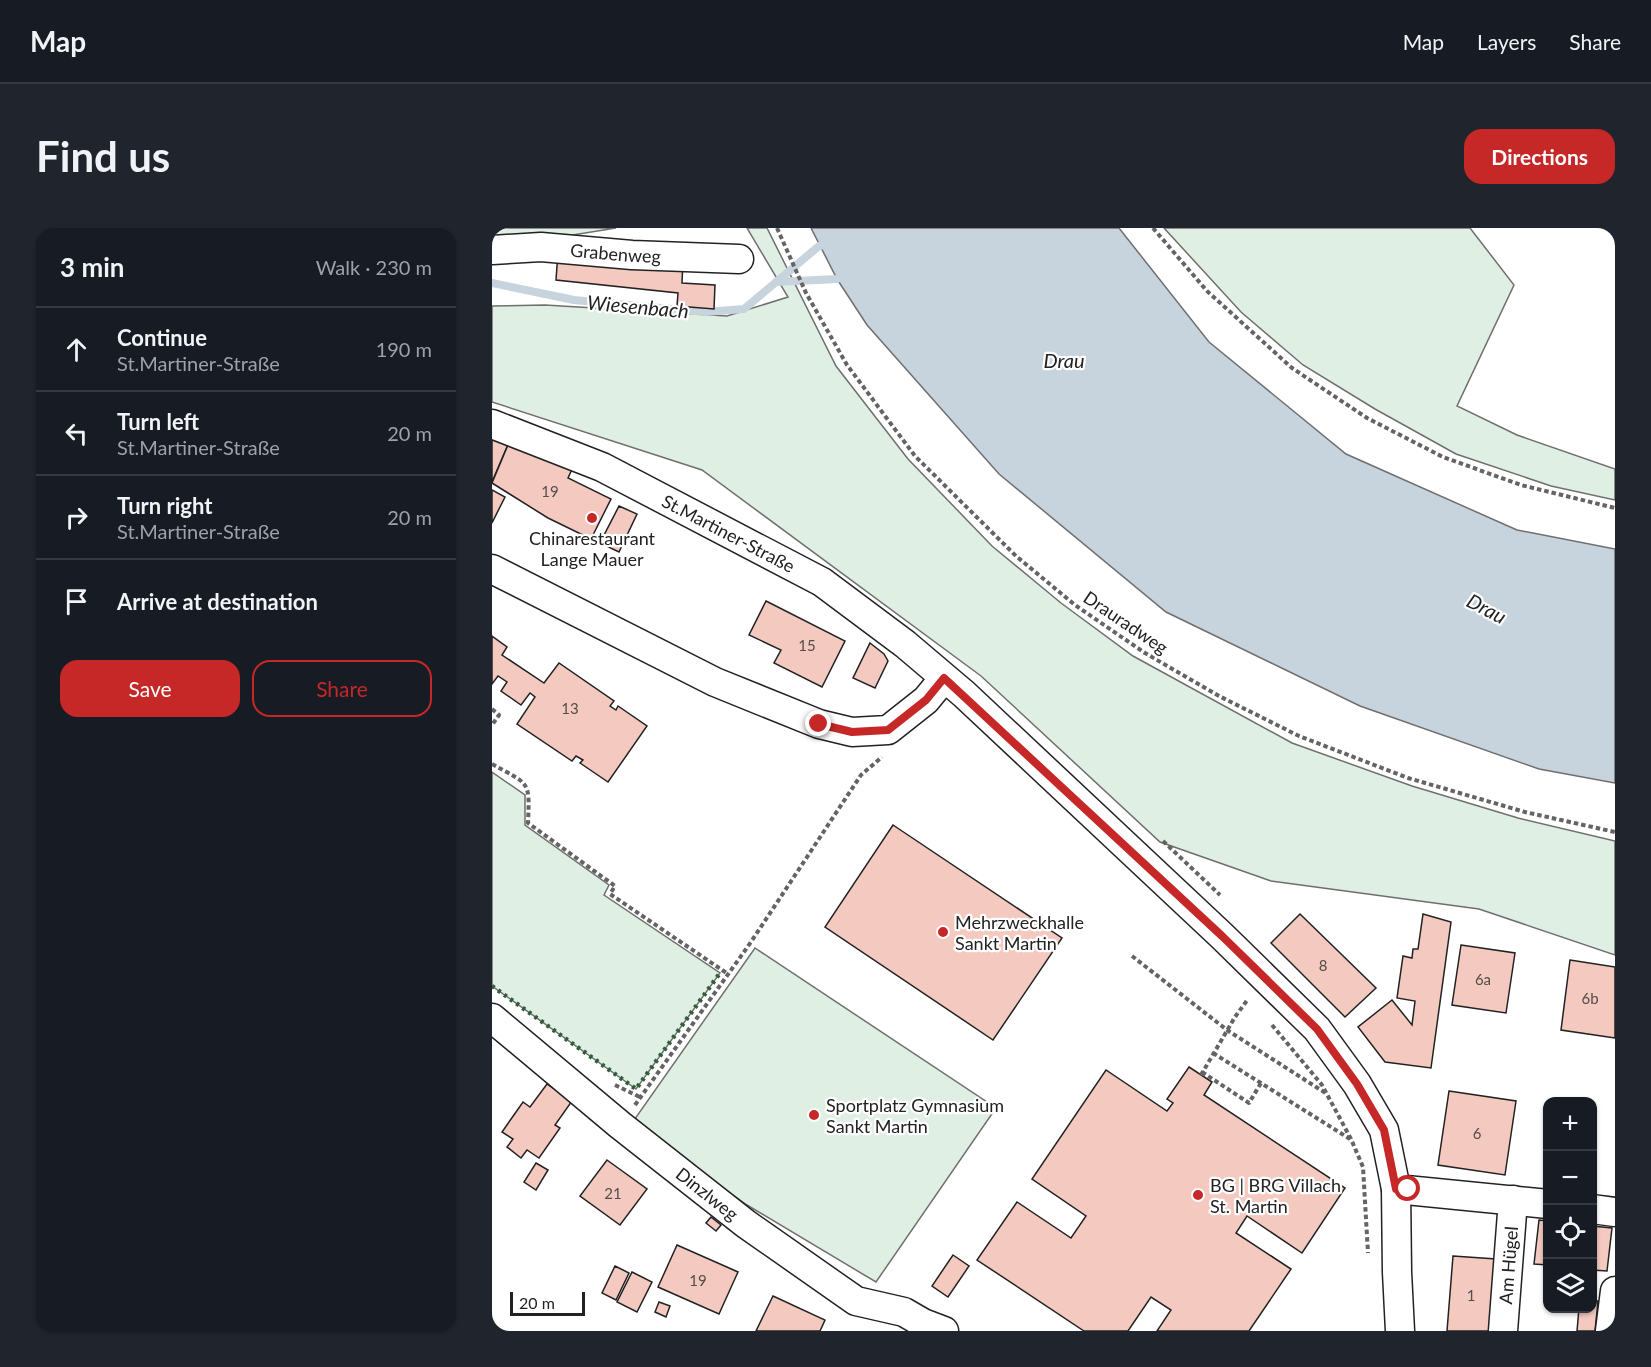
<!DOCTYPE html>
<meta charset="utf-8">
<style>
:root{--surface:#171b24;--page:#20242c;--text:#f1f3f6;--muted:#9ea1a6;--line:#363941;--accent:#c62828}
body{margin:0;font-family:Lato,sans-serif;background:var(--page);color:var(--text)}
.controls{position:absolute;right:18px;bottom:18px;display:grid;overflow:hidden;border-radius:12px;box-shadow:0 2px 4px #0004}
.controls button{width:54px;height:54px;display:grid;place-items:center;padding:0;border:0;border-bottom:2px solid var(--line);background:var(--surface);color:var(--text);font:30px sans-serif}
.scale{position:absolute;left:18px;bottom:15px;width:75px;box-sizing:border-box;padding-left:6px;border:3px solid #222;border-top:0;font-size:16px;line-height:21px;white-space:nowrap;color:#222;-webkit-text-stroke:4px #fff;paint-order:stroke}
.stop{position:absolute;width:18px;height:18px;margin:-14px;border:4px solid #c62828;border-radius:50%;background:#fff}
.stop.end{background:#c62828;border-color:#fff;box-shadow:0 2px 6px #0008}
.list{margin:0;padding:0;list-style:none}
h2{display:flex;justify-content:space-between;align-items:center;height:78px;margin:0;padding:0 24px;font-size:26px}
h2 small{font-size:20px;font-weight:400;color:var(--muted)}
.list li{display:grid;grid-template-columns:39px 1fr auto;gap:18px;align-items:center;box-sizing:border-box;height:84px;padding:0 24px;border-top:2px solid var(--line)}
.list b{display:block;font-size:22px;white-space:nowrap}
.list p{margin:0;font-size:20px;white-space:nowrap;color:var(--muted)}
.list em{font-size:20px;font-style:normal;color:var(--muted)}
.actions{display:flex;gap:12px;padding:18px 24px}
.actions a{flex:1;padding:14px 0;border:2px solid var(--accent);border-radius:18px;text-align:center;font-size:21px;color:var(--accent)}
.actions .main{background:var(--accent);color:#fff}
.icon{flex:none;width:33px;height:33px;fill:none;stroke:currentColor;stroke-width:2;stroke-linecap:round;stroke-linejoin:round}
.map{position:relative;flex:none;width:1123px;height:1103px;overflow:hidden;border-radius:18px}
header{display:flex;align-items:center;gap:36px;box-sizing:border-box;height:84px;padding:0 30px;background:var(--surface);border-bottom:2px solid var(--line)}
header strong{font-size:28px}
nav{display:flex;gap:33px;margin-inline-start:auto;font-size:21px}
.intro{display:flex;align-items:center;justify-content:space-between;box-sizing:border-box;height:144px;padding:0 36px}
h1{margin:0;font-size:42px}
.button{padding:15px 27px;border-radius:18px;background:var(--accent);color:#fff;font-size:21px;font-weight:700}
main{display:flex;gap:36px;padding:0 36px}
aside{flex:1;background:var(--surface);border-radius:18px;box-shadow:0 2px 4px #0004}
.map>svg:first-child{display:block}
</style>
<header>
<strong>Map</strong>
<nav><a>Map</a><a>Layers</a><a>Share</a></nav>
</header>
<div class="intro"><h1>Find us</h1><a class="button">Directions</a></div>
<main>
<aside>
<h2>3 min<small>Walk · 230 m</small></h2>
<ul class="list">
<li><svg class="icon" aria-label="ahead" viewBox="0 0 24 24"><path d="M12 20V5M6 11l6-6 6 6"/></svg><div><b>Continue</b><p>St.Martiner-Straße</p></div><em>190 m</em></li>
<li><svg class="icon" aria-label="left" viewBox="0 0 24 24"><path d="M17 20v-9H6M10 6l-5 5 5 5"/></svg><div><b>Turn left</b><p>St.Martiner-Straße</p></div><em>20 m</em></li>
<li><svg class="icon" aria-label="right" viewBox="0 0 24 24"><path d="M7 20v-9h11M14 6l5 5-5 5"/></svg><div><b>Turn right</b><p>St.Martiner-Straße</p></div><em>20 m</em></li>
<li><svg class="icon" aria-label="arrive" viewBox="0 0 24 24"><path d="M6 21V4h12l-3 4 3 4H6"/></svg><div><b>Arrive at destination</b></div></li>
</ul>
<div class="actions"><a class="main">Save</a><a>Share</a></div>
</aside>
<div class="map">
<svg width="1123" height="1103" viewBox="0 0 1123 1103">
<rect width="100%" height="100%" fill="#fff"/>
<g fill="#e0efe3" stroke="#6f6f6f" stroke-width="1.5">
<path d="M0 0H124L19 17 0 4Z"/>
<path d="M255 0H275L344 138 416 231 500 318 569 375 641 428 800 515 920 558 1026 590 1123 613V727L987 681 779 653 668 614 489 448 210 242 0 174V78L53 77 235 88 296 69Z"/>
<path d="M672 0H978L1022 57 965 178 1025 207 1123 241V272L1059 258 964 226 883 181 811 137 749 84Z"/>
<path d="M0 544 33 567V597L117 657 112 667 228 745 144 861 0 758Z"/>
<path d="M263 720 504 880 384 1054 255 977 140 895Z"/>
</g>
<path fill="#c7d3dd" stroke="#6f6f6f" stroke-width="1.5" d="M319 0H627L717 114 854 226 1025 302 1123 321V555L1047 541 868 478 674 384 507 246 375 97 345 51Z"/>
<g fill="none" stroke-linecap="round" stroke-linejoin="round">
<g stroke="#c7d3dd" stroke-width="8">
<path d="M284 54 345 51 353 46"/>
<path d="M0 55 82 72 213 84 252 81 327 18 335 16"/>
</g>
</g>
<g fill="#f3c9c0" stroke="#222" stroke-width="1.5">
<path d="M66 24 191 32 190 55 223 57 222 81 185 78 186 65 64 52Z"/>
<path d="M0 205 18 212 0 254Z"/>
<path d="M18 212 83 235 76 250 119 271 99 311 56 290 0 255Z"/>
<path d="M0 262 13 269 0 295Z"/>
<path d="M127 278 145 286 127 324 108 315Z"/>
<path d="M274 373 353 413 330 459 282 435 289 422 257 407Z"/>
<path d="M0 408 15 419 10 427 52 455 67 435 122 473 118 478 124 482 126 478 155 498 116 554 88 535 91 532 84 528 80 533 25 496 43 469 38 465 29 477 9 463 15 454 6 448 0 456Z"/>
<path d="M378 415 392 426 396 433 383 460 361 450Z"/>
<path d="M401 597 570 710 501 812 333 699Z"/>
<path d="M808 686 884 760 853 789 779 715Z"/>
<path d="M931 686 959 694 939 840 893 834 866 799 900 772 920 797 923 773 905 770 911 728 920 730 921 721H926Z"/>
<path d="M969 717 1023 725 1014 785 960 777Z"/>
<path d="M1078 732 1123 739V810L1069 802Z"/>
<path d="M697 839 720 854 712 867 853 960 810 1025 755 988 744 1005 799 1041 757 1103H665L679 1082 659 1069 636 1103H592L485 1032 525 974 579 1010 594 988 540 951 614 842 675 883 681 875 675 871Z"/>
<path d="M55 856 80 873 63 897 68 900 47 930 35 922 29 930 15 919 21 911 10 904 31 874 38 879Z"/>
<path d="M957 863 1024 873 1013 947 946 937Z"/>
<path d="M115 932 155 961 128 997 88 968Z"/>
<path d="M44 935 56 942 44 962 32 954Z"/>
<path d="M219 989 229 997 224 1003 214 995Z"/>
<path d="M1047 992 1056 993V1037L1042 1036Z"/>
<path d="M1100 998 1120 1000 1115 1043 1100 1042Z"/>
<path d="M185 1017 246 1044 227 1086 166 1059Z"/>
<path d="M461 1027 477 1038 456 1069 440 1058Z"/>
<path d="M961 1028 1004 1031 998 1103H955Z"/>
<path d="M123 1038 137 1045 124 1072 110 1065Z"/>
<path d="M140 1044 160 1054 145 1084 125 1074Z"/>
<path d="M281 1068 333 1092 328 1103H264Z"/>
<path d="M1100 1073H1106L1103 1103H1085L1087 1080H1100Z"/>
<path d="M167 1074 178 1078 174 1089 163 1084Z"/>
</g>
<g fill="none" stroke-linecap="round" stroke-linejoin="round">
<defs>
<g id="minor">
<path id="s1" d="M0 22 49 19 140 27 247 31"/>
<path id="s2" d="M0 196 110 239 330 354 413 416 472 466 730 708 825 801 865 856 892 902 904 961 905 1044 908 1103"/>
<path d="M0 341 223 454 327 496 360 504 396 502 434 472 452 450"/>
<path id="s3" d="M0 790 128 897 254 996 364 1073 412 1084 431 1095 452 1103"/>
<path d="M904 961 1056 976"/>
<path d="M1100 981 1123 984"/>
<path id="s4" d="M1011 1103 1021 972"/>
<path d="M1118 1103 1123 1063"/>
</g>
</defs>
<use href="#minor" stroke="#222" stroke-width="31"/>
<g stroke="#646464" stroke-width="4" stroke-dasharray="4.5 3" stroke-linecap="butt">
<path d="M285 0 314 65 355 137 423 228 524 328 583 377 653 425 727 468 807 508 916 550 1033 584 1123 604"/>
<path d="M661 0 715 63 800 140 875 190 951 229 1029 257 1123 280"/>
<path d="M0 481 7 487 0 497"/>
<path d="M0 536C37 557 38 551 36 595L123 658 118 666 236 746"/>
<path d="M671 613 728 667"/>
<path d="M640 728 735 802 835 866"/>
<path d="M780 797 830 857 859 911 871 939 876 1025"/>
<path d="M721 825 858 911"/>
<path d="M710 844 757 875 769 855"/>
<path d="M709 847 743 789 756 771"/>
<path d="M123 857 148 869"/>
<path d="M143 877 259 714 369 547 390 529"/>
</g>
<use href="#minor" stroke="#fff" stroke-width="28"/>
<path stroke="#2f5e38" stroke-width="4.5" stroke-dasharray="3 4.5" stroke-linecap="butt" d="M0 758 144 861 228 745"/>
</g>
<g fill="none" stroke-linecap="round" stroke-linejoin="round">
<path stroke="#c62828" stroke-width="8" d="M327 496 360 504 396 502 434 472 452 450 730 708 825 801 865 856 892 902 904 961H916"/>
</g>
<g fill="#c62828" stroke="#fff" stroke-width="2">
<circle cx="100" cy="290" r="6"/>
<circle cx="451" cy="704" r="6"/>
<circle cx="322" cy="887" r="6"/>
<circle cx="706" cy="967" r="6"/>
</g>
<g text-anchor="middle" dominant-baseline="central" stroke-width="4.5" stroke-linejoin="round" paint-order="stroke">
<g font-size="15" fill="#564c4a">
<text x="58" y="263">19</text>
<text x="315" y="417">15</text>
<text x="78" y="480">13</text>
<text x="831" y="737">8</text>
<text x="991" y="751">6a</text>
<text x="1098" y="770">6b</text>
<text x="985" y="905">6</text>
<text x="121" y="965">21</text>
<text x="206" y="1052">19</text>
<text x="979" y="1067">1</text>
</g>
<g font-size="18" fill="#222" stroke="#fff">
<text stroke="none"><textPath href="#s1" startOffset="124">Grabenweg</textPath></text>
<text stroke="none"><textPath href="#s2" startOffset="261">St.Martiner-Straße</textPath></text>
<text transform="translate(634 394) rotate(34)">Drauradweg</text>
<text stroke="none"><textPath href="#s3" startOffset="278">Dinzlweg</textPath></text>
<text stroke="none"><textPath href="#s4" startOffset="66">Am Hügel</textPath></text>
</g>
<g font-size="18" fill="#222" stroke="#fff" text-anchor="start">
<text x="100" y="310" text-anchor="middle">Chinarestaurant<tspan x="100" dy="21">Lange Mauer</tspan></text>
<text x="463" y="694">Mehrzweckhalle<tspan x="463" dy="21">Sankt Martin</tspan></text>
<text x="334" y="877">Sportplatz Gymnasium<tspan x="334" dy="21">Sankt Martin</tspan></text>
<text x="718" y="957">BG | BRG Villach<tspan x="718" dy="21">St. Martin</tspan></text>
</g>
<g font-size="20" font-style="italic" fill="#222" stroke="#fff">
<text transform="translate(146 78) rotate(5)">Wiesenbach</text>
<text x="572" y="132">Drau</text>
<text transform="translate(995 380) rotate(28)">Drau</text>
</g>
</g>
</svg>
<div class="controls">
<button>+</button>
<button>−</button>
<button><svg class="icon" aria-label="locate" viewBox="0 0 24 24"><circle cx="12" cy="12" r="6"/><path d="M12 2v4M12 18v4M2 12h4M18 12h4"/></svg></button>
<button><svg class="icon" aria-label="layers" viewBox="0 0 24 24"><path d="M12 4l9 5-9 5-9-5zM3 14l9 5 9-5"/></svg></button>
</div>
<div class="scale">20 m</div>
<div class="stop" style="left:916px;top:961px"></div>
<div class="stop end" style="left:327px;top:496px"></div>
</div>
</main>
